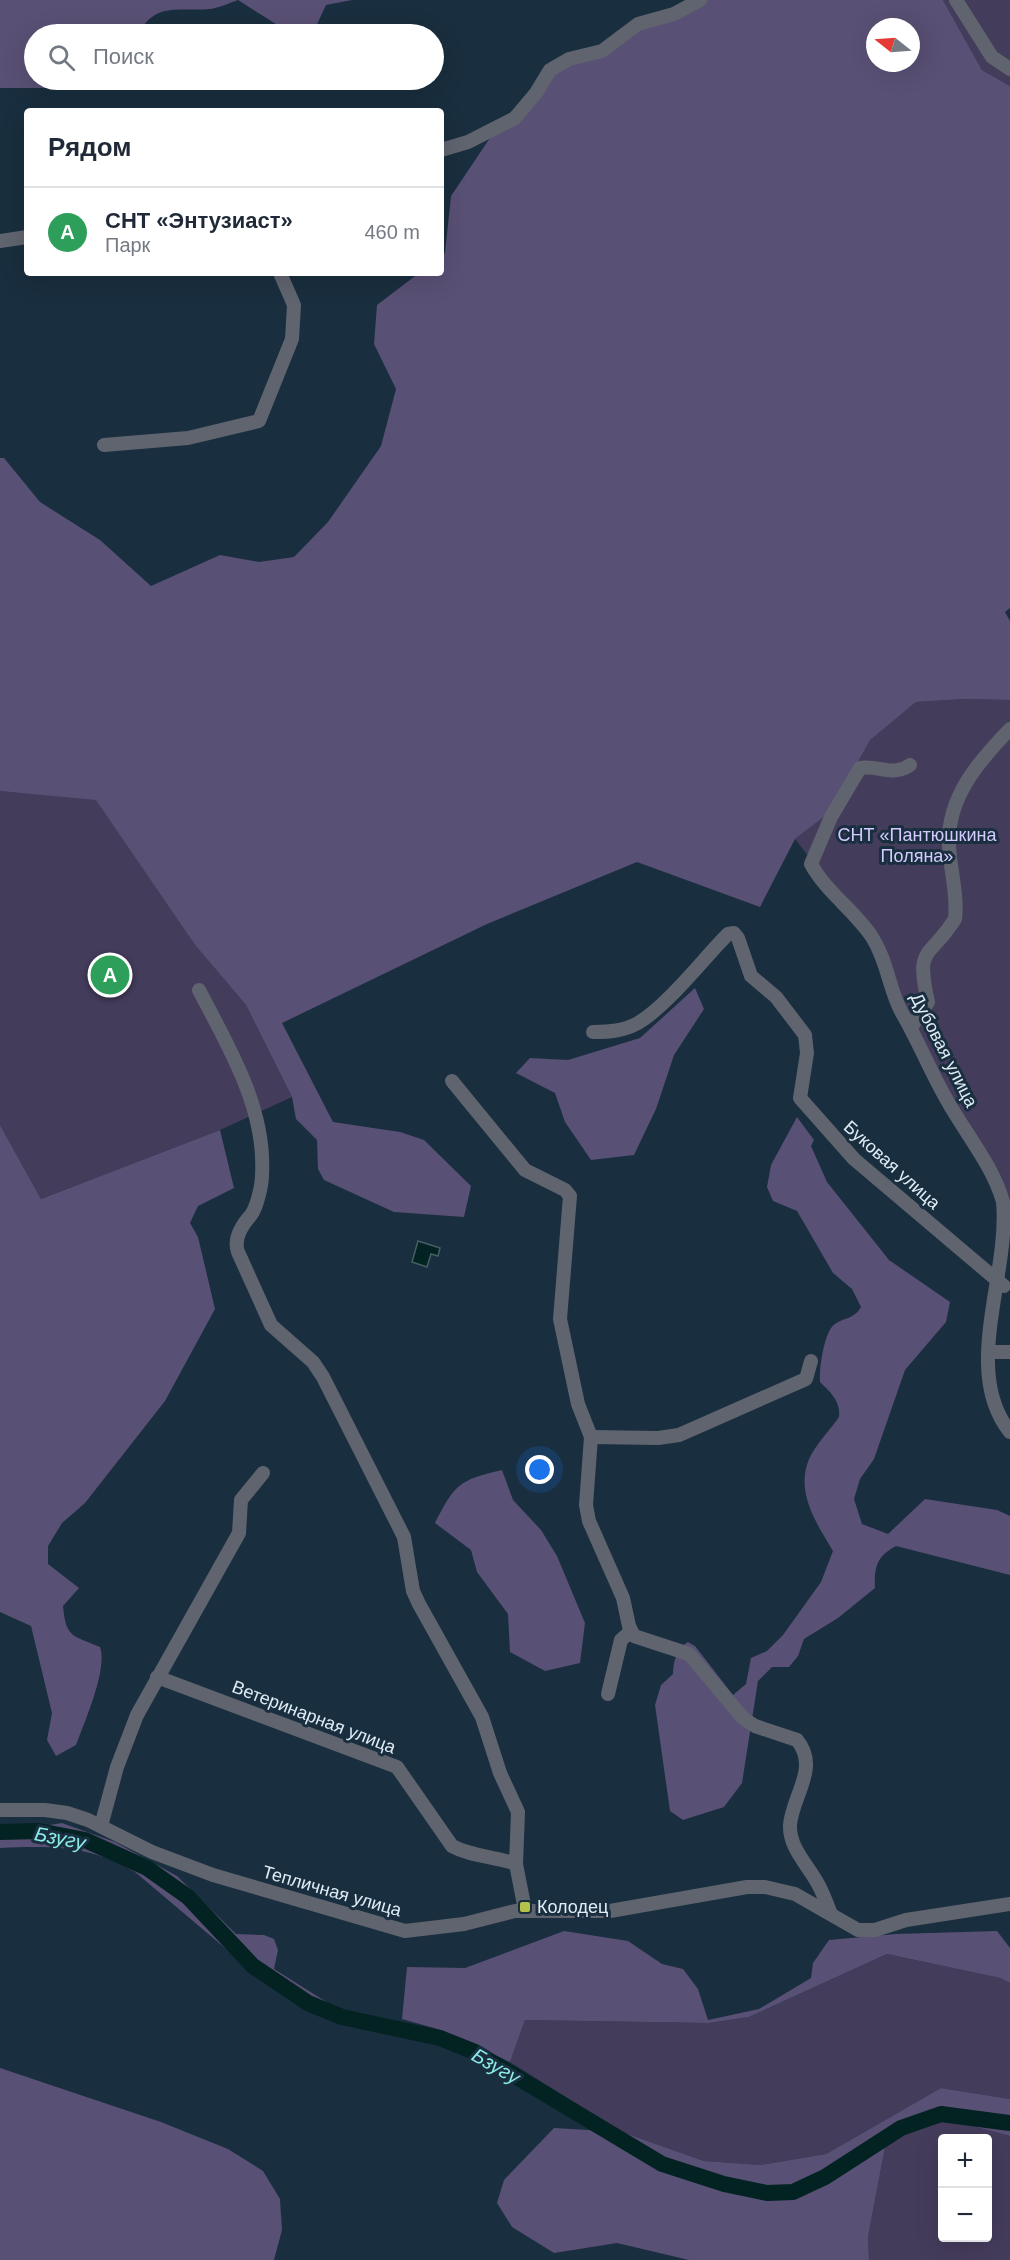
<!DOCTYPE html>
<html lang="ru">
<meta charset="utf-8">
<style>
:root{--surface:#fff;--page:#f6f6f7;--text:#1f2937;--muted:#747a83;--line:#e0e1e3;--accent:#db2777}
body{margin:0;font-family:Helvetica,sans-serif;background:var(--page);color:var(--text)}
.controls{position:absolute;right:18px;bottom:18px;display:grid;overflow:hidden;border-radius:6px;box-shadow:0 6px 24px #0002}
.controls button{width:54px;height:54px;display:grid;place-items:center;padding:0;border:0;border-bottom:2px solid var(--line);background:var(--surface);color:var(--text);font:30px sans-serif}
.compass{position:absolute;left:866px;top:18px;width:54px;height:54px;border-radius:50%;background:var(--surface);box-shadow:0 6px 24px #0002;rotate:287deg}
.you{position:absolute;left:540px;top:1470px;width:21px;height:21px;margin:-15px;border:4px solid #fff;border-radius:50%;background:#1a73e8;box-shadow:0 0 0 9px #1a73e833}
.badge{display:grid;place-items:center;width:39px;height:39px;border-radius:50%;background:var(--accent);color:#fff;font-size:20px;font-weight:700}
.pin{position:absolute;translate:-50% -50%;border:3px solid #fff;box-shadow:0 2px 6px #0006}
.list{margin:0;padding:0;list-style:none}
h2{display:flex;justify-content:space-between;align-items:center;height:78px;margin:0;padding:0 24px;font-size:26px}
h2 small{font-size:20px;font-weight:400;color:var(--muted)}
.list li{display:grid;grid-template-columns:39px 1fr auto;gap:18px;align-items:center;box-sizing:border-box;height:90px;padding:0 24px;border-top:2px solid var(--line)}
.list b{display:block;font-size:22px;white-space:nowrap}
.list p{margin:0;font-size:20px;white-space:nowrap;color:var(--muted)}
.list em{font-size:20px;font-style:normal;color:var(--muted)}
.icon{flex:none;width:33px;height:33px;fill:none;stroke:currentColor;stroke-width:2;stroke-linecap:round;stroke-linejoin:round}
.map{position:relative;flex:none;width:1010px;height:2260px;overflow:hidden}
.search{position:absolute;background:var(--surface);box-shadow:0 6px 24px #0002;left:24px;top:24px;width:420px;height:66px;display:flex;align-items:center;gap:15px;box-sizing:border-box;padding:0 21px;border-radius:33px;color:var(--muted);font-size:22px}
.panel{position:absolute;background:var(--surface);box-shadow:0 6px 24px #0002;left:24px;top:108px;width:420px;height:168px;border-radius:6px}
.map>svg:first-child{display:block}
</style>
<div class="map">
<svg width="1010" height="2260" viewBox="0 0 1010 2260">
<rect width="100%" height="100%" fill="#192e3e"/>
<g fill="#443c5b" fill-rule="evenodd">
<path d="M943 0H1010V86L982 70Z"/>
<path d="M964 699 1010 700V1206L1005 1209 898 1008 887 959 795 839 829 813 869 740 916 702Z"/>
<path d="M0 791 96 799 195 945 246 1005 292 1097 220 1130 41 1199 0 1125Z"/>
<path d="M887 1954 1000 1978 1010 1983V2099L941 2088 826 2154 761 2165 704 2161 622 2132 510 2062 525 2020 709 2023 749 2017Z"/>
<path d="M927 2114 1010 2136V2260H869L868 2237 887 2137ZM942 2138H988V2238H942Z"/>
</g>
<g fill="#595075" fill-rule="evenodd">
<path d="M0 0H352L326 5 313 33H290L238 0C229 3 219 8 210 9 179 12 156 1 138 34H34V80H87L76 88H0Z"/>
<path d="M700 0H943L982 70 1010 86V608L1005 612 1010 621V700L964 699 916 702 870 740 829 813 795 839 760 907 637 862 487 924 282 1023 333 1122 400 1132 424 1140 471 1186 464 1217 394 1212 324 1180 318 1169 317 1140 296 1119 292 1097 246 1005 195 945 96 800 0 791V458H4L40 502 100 540 151 586 220 555 259 562 294 557 328 522 381 446 396 389 374 344 377 305 419 273H441V256L445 253 451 196 498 126 550 70 602 51 630 30ZM875 27H911V63H875Z"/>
<path d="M695 988 704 1009 674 1055 656 1109 634 1155 591 1160 565 1122 555 1093 516 1073 530 1058 568 1060 640 1038Z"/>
<path d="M797 1117 814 1140 811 1146 827 1182 889 1260 950 1302 946 1322 905 1370 874 1459 860 1479 854 1499 862 1524 888 1534 925 1499 997 1510 1010 1516V1575L896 1546C877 1556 874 1567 875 1588L838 1618 804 1639 798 1656 789 1667H772L758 1681 742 1783 724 1807 683 1820 670 1811 655 1705 661 1685 673 1674C673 1662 677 1648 688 1642L695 1646 733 1695 746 1684 751 1658 767 1651 783 1635 821 1582 833 1551C817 1524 795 1493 809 1459 816 1444 830 1430 839 1417 841 1401 830 1392 820 1382 819 1369 824 1331 835 1324 846 1317 854 1319 861 1307L852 1289 833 1273 797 1211 773 1201 767 1187 771 1165Z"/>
<path d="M0 1125 41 1199 220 1130 234 1188 198 1206 190 1223 198 1237 215 1309 165 1401 85 1503 62 1523 48 1546V1564L79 1588 63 1606C66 1638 72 1635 100 1647 108 1669 84 1723 76 1745L56 1756 47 1740 52 1713 31 1626 0 1612Z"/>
<path d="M502 1470 513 1500 541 1530 557 1556 585 1623 580 1663 545 1671 510 1652 508 1614 477 1572 471 1550 435 1523C455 1484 459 1480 502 1470Z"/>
<path d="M62 1823 115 1842 177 1876 236 1934 264 1935 274 1939 278 1950 274 1969 328 2003 351 2013 264 1981 135 1872C90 1845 51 1846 0 1848V1833Z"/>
<path d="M564 1931 628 1941 662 1964 683 1969 698 1989 708 2020 759 2009 811 1978 813 1963 829 1940 896 1934 997 1931 1010 1948V1983L1000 1978 887 1954 749 2017 709 2023 525 2020 510 2062 441 2030 402 2019 407 1967 465 1968Z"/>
<path d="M0 2068 161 2122 228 2149 263 2171 280 2199 282 2230 274 2260H0Z"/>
<path d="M941 2088 1010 2099V2136L927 2114 887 2137 868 2237 869 2260H689L617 2243 554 2253 512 2227 497 2203 504 2180 554 2128 622 2132 704 2161 761 2165 826 2154Z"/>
</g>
<path fill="#032222" stroke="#455f62" stroke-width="1.5" d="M418 1241 440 1248 438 1256 431 1254 427 1267 412 1262Z"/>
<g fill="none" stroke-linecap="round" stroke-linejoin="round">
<path stroke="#032222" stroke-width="16" d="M0 1832 39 1831 85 1840 147 1868 188 1897 253 1966 308 2003 342 2017 440 2038 475 2052 662 2164 724 2184 767 2193 793 2192 825 2177 901 2128 941 2114 1010 2123"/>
<g stroke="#60646f" stroke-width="14">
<path d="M956 0 992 57 1010 69"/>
<path d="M441 150 468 142 515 118 536 93 550 70 569 59 602 51 638 24 674 14 700 0"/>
<path d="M0 241 27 237"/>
<path d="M104 445 188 438 259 421 292 339 294 305 280 273"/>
<path d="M910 765C894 777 879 765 860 768L831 817 811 864C826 892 855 911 872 937 888 962 889 990 902 1013 919 1042 931 1073 948 1102 966 1134 993 1166 1003 1202 1010 1275 961 1371 1010 1432"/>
<path d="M199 990C229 1048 266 1108 262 1175 262 1185 257 1207 251 1215 242 1225 233 1238 238 1252L271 1325 313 1362 323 1377 404 1537 413 1591 419 1604 482 1717 500 1773 518 1812 516 1864"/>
<path d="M912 1026 928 1002C915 945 929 960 955 919 958 894 950 870 949 845 947 797 979 761 1010 729"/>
<path d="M593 1032C609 1032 624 1031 638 1023 668 1005 703 959 728 934L734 933 738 938 751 976 776 997 805 1035 807 1053 800 1098 854 1159 1004 1286"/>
<path d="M452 1081 525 1170 565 1190 570 1196 560 1319 578 1404 591 1437 586 1505 589 1521 623 1598 629 1626 634 1636 689 1654 743 1718 755 1726 797 1740C820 1768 792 1796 790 1825 789 1848 808 1865 818 1884 823 1893 827 1904 831 1914"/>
<path d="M991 1352H1010"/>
<path d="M591 1437 658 1438 679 1435 806 1379 811 1361"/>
<path d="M157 1677 397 1767 452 1846C472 1857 495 1856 516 1864L525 1910"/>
<path d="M608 1694 621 1640 631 1631"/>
<path d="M0 1810H45L67 1813 88 1820 152 1852 213 1875 405 1931 464 1924 515 1911H610L747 1887H765L795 1894 858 1930H875L906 1920 1010 1904"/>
<path d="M101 1826 117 1767 137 1715 239 1533 241 1500 263 1473"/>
</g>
</g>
<rect fill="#b4c24a" stroke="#192e3e" stroke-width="2" x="519" y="1901" width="12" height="12" rx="3"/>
<g text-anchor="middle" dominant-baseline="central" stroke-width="6" stroke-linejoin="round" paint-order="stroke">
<g font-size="18" fill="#d5cafe" stroke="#192e3e">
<text x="917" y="835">СНТ «Пантюшкина<tspan x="917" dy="21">Поляна»</tspan></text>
</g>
<g font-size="18" fill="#dfecf6" stroke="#192e3e">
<text transform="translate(944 1050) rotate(63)">Дубовая улица</text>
<text transform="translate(892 1165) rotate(42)">Буковая улица</text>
<text transform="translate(314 1717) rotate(21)">Ветеринарная улица</text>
<text transform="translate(332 1891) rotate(16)">Тепличная улица</text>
</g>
<g font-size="18" fill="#dfecf6" stroke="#192e3e" text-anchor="start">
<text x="537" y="1907">Колодец</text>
</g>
<g font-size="20" font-style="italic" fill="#8bebe7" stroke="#192e3e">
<text transform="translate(60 1838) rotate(11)">Бзугу</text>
<text transform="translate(496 2066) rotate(30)">Бзугу</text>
</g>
</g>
</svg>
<div class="controls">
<button>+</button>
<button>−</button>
</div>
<svg class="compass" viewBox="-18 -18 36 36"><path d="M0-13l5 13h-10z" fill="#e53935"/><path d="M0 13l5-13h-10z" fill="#747a83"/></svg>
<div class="you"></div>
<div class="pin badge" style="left:110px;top:975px;background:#2e9e5b">A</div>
<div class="search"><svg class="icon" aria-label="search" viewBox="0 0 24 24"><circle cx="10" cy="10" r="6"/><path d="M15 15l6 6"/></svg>Поиск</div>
<section class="panel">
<h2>Рядом<small></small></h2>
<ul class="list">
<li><span class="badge" style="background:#2e9e5b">A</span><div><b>СНТ «Энтузиаст»</b><p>Парк</p></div><em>460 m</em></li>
</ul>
</section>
</div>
